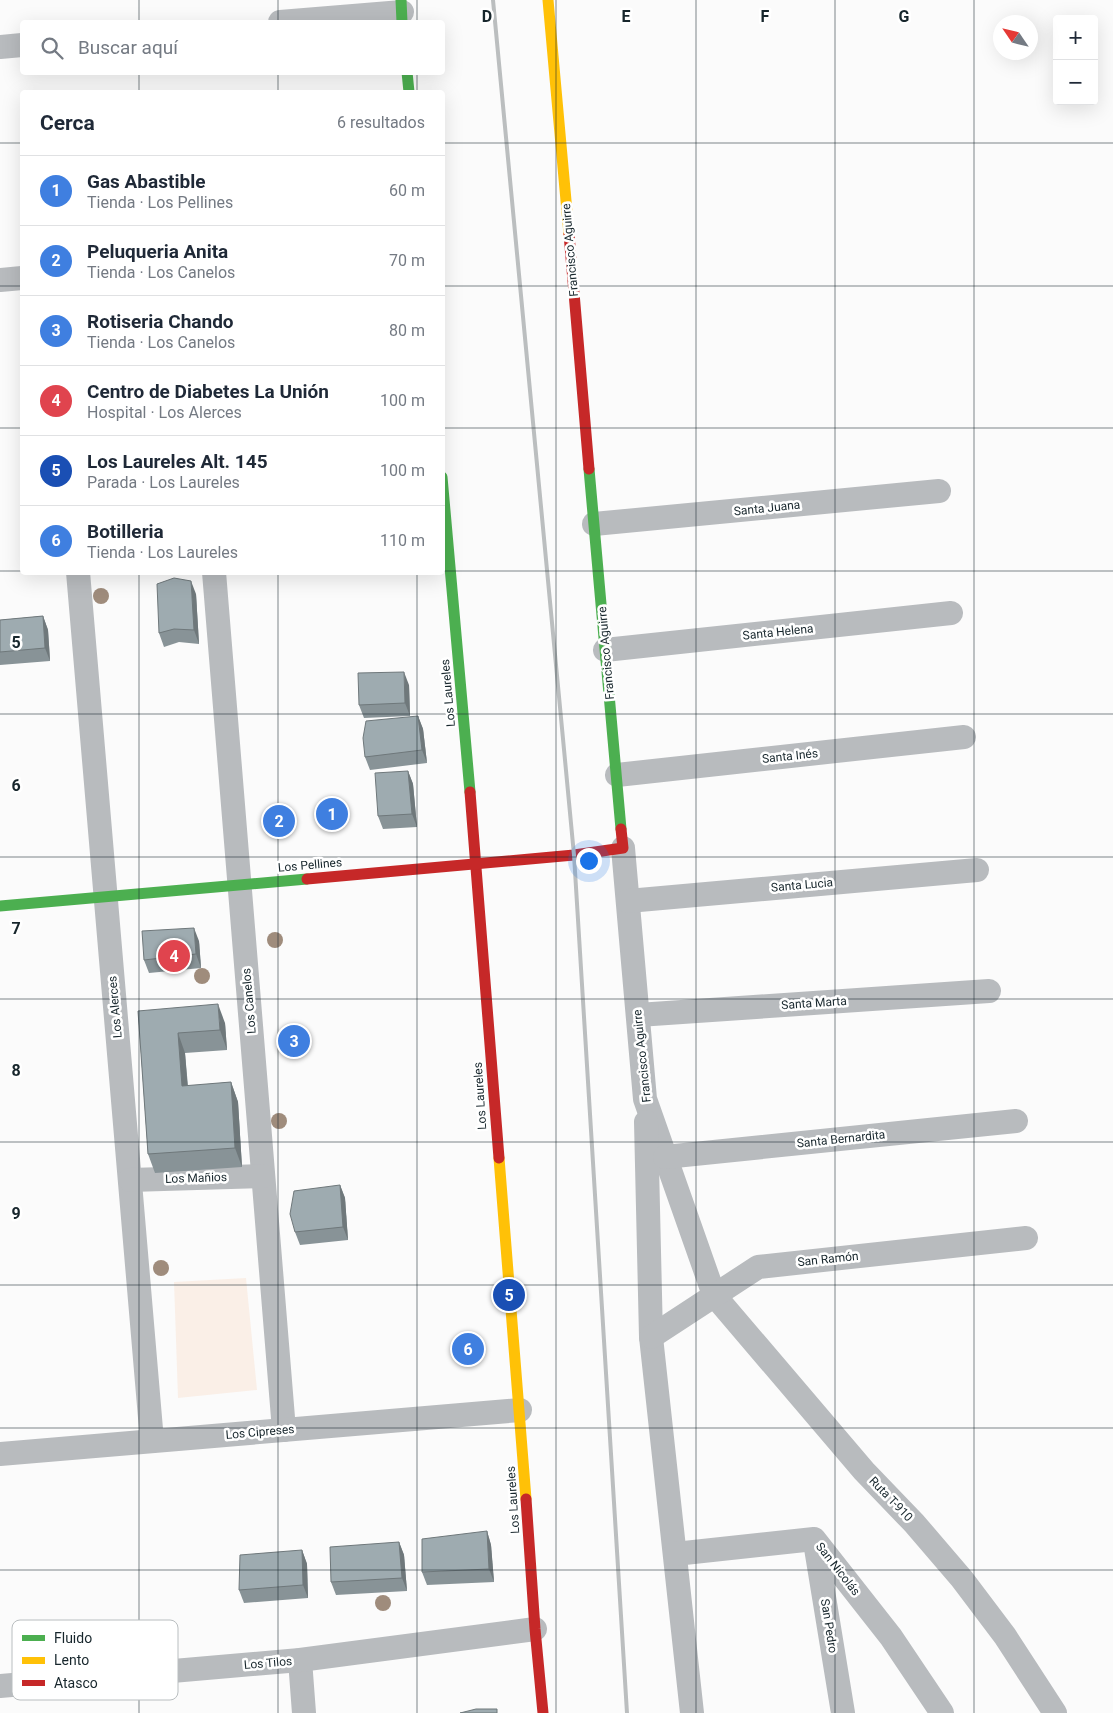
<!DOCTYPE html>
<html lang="es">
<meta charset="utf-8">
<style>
:root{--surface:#fff;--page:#f6f6f7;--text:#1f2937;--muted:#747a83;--line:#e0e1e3;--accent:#677174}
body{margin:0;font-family:Roboto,sans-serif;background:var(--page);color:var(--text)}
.controls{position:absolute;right:15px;top:15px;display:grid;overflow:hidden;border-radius:5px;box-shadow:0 5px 20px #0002}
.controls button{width:45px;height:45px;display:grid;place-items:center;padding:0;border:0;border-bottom:1px solid var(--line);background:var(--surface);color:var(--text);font:25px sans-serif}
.compass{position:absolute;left:993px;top:15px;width:45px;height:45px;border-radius:50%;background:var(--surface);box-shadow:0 5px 20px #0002;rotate:305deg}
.you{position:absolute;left:588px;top:860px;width:18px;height:18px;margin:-12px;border:4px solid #fff;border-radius:50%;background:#1a73e8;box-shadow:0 0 0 8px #1a73e833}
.badge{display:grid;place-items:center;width:32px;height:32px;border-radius:50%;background:var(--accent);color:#fff;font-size:16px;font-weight:700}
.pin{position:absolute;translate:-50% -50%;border:2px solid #fff;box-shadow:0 1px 5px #0006}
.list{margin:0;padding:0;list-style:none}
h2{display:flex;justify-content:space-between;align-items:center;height:65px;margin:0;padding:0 20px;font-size:21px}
h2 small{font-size:16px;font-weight:400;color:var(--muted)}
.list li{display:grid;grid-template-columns:32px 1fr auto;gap:15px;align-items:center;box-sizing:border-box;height:70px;padding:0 20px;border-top:1px solid var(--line)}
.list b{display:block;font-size:19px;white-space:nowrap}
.list p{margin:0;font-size:16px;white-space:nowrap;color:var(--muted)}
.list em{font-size:16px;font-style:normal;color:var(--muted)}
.icon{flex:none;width:28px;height:28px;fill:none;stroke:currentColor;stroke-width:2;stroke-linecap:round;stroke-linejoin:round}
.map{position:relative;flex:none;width:1113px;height:1713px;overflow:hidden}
.search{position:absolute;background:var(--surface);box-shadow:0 5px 20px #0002;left:20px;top:20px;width:425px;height:55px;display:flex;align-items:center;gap:12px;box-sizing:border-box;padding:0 18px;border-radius:5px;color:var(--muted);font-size:19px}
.panel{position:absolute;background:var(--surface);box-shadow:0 5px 20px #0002;left:20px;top:90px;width:425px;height:485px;border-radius:5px}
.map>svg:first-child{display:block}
</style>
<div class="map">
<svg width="1113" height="1713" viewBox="0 0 1113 1713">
<rect width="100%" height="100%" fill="#fbfbfb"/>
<path fill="#faefe7" d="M246 1278 257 1390 178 1398 174 1282Z"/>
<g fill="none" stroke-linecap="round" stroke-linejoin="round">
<g stroke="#b8bbbe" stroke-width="24">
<path d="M280 22 402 12"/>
<path d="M0 47 22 45"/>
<path d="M0 280 22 278"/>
<path d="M594 524 939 491"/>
<path d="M78 572 152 1441"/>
<path d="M214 572 284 1430"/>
<path d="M605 650 951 613"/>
<path d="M617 775 964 737"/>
<path d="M623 848 645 1099 714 1295 864 1471 914 1523 962 1579 1005 1636 1055 1713"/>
<path d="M628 901 977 870"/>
<path d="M638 1015 989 991"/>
<path d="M646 1122 651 1337 692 1713"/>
<path d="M665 1157 1016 1121"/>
<path d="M130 1180 263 1176"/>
<path d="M651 1337 758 1267 1026 1238"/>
<path d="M0 1454 520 1410"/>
<path d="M815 1542 843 1713"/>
<path d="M675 1554 814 1539 891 1637 942 1713"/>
<path d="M300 1660 304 1713"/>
<path d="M0 1686 300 1660 535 1629"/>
</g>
<g stroke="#4caf50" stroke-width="11">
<path d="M401 0 402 22"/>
<path d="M407 72 409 92"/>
<path d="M589 469 621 829"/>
<path d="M442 477 470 792"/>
<path d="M0 906 307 879"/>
</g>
<g stroke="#ffc107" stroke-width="11">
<path d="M548 0 569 234"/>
<path d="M499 1158 526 1499"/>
</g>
<g stroke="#c62828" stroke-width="11">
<path d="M569 234 589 469"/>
<path d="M470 792 499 1158"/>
<path d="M307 879 574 855 623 848 621 829"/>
<path d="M526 1499 535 1629 543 1713"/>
</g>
<path stroke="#bbbebf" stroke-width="4" d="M493 0 574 855 627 1713"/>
</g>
<g fill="#9f8c7c">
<circle cx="101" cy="596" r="8"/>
<circle cx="275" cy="940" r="8"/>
<circle cx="202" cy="976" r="8"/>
<circle cx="279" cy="1121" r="8"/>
<circle cx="161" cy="1268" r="8"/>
<circle cx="383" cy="1603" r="8"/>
</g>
<g fill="#889397">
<path d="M196 594 199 644 179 642 164 647 159 633Z"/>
<path d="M43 616 48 630 50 661 0 665V620Z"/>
<path d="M409 685 410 716 364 718 359 705Z"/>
<path d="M418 716 423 729 427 763 370 770 365 757Z"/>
<path d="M408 771 413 784 417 827 383 829 378 816Z"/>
<path d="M199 941 201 968 149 973 144 960Z"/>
<path d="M138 1011 225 1023 227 1050 185 1053 188 1086 231 1082 238 1102 242 1167 155 1173 148 1154Z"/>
<path d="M340 1185 345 1198 348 1240 300 1245 295 1232Z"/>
<path d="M487 1531 491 1545 494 1582 427 1585 422 1572Z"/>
<path d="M399 1542 404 1555 407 1591 336 1595 331 1582Z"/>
<path d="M302 1550 307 1564 308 1598 244 1603 239 1590Z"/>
</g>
<g fill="#6f787b">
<path d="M191 581 196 594 199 644 194 630Z"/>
<path d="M43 616 48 630 50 661 45 648Z"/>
<path d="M404 672 409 685 410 716 405 703Z"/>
<path d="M418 716 423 729 427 763 422 750Z"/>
<path d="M408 771 413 784 417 827 412 814Z"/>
<path d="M194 928 199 941 201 968 196 954Z"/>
<path d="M218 1004 225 1023 227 1050 220 1030Z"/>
<path d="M178 1033 185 1053 189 1105 182 1086Z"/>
<path d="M231 1082 238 1102 242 1167 235 1148Z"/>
<path d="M340 1185 345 1198 348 1240 343 1227Z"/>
<path d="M487 1531 491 1545 494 1582 489 1569Z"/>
<path d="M399 1542 404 1555 407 1591 402 1578Z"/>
<path d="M302 1550 307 1564 308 1598 303 1585Z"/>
</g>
<g fill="#9eabb0" stroke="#6f787b">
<path d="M174 578 191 581 194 630 174 629 159 633 157 584Z"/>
<path d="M43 616 45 648 0 652V620Z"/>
<path d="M404 672 405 703 359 705 358 673Z"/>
<path d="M418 716 422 750 365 757 363 738 366 721Z"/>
<path d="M408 771 412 814 378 816 375 773Z"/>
<path d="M194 928 196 954 144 960 142 931Z"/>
<path d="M218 1004 220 1030 178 1033 182 1086 231 1082 235 1148 148 1154 138 1011Z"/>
<path d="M340 1185 343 1227 295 1232 290 1214 294 1191Z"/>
<path d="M487 1531 489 1569 422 1572V1539Z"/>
<path d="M399 1542 402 1578 331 1582 330 1547Z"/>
<path d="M302 1550 303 1585 239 1590 240 1555Z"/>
<path d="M476 1709H497V1713H460Z"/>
</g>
<path fill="none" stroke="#17262c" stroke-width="1" stroke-opacity="0.55" d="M139 0V22M278 0V22M417 0V22M556 0V1713M696 0V1713M835 0V1713M974 0V1713M139 72V92M278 72V92M417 72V92M0 143H22M442 143H1113M0 286H22M442 286H1113M0 428H22M442 428H1113M0 571H22M442 571H1113M139 572V1713M278 572V1713M417 572V1713M0 714H1113M0 857H1113M0 999H1113M0 1142H1113M0 1285H1113M0 1428H1113M0 1570H1113"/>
<g text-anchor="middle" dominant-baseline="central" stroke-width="5" stroke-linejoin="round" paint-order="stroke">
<g font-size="12" fill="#17262c" stroke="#fff">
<text transform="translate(570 250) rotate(-95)">Francisco Aguirre</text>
<text transform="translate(767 508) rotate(-6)">Santa Juana</text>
<text transform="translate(778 632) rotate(-6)">Santa Helena</text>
<text transform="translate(606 653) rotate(-95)">Francisco Aguirre</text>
<text transform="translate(448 693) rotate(-95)">Los Laureles</text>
<text transform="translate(790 756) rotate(-6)">Santa Inés</text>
<text transform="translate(310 865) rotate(-5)">Los Pellines</text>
<text transform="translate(802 885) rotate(-5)">Santa Lucia</text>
<text transform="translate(249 1001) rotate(-95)">Los Canelos</text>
<text transform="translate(814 1003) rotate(-4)">Santa Marta</text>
<text transform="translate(115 1007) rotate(-95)">Los Alerces</text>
<text transform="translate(642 1056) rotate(-96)">Francisco Aguirre</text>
<text transform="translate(480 1096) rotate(-94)">Los Laureles</text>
<text transform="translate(841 1139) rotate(-6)">Santa Bernardita</text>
<text transform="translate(196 1178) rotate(-2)">Los Mañios</text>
<text transform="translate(828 1259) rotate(-6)">San Ramón</text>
<text transform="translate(260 1432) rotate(-5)">Los Cipreses</text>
<text transform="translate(891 1499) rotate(46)">Ruta T-910</text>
<text transform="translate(513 1500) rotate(-94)">Los Laureles</text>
<text transform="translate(838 1569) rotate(52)">San Nicolás</text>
<text transform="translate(829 1626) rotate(81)">San Pedro</text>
<text transform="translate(268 1663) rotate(-5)">Los Tilos</text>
</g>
</g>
<rect x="12" y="1620" width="166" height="80" rx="8" fill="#fff" stroke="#b9bec0" stroke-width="1"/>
<rect x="22" y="1635" width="23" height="6" fill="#4caf50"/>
<rect x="22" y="1657" width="23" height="7" fill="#ffc107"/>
<rect x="22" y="1680" width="23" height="6" fill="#c62828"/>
<g font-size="14" fill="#17262c">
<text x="54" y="1643">Fluido</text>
<text x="54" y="1665">Lento</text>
<text x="54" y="1688">Atasco</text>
</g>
<g font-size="16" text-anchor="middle" font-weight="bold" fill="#17262c" stroke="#fff" stroke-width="5" stroke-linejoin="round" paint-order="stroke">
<text x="487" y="22">D</text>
<text x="626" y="22">E</text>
<text x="765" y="22">F</text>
<text x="904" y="22">G</text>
<text x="16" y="648">5</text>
<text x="16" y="791">6</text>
<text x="16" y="934">7</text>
<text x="16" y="1076">8</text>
<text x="16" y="1219">9</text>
</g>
</svg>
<div class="controls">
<button>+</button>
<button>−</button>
</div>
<svg class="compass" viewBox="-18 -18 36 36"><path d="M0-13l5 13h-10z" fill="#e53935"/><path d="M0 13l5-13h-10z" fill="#747a83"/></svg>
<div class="you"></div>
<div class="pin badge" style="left:332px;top:814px;background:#3f7fe0">1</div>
<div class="pin badge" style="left:279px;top:821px;background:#3f7fe0">2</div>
<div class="pin badge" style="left:294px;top:1041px;background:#3f7fe0">3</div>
<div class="pin badge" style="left:174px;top:956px;background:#e0444e">4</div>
<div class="pin badge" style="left:509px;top:1295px;background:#1a4fb4">5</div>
<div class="pin badge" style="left:468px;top:1349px;background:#3f7fe0">6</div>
<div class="search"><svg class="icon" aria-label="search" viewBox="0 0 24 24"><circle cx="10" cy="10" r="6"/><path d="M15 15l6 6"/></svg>Buscar aquí</div>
<section class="panel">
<h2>Cerca<small>6 resultados</small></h2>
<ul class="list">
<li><span class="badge" style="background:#3f7fe0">1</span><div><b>Gas Abastible</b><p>Tienda · Los Pellines</p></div><em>60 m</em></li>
<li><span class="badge" style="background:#3f7fe0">2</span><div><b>Peluqueria Anita</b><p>Tienda · Los Canelos</p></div><em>70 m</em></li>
<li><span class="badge" style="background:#3f7fe0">3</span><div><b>Rotiseria Chando</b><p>Tienda · Los Canelos</p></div><em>80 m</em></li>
<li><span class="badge" style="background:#e0444e">4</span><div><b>Centro de Diabetes La Unión</b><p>Hospital · Los Alerces</p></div><em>100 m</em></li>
<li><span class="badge" style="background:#1a4fb4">5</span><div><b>Los Laureles Alt. 145</b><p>Parada · Los Laureles</p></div><em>100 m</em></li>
<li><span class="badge" style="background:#3f7fe0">6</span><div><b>Botilleria</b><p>Tienda · Los Laureles</p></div><em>110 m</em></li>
</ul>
</section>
</div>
